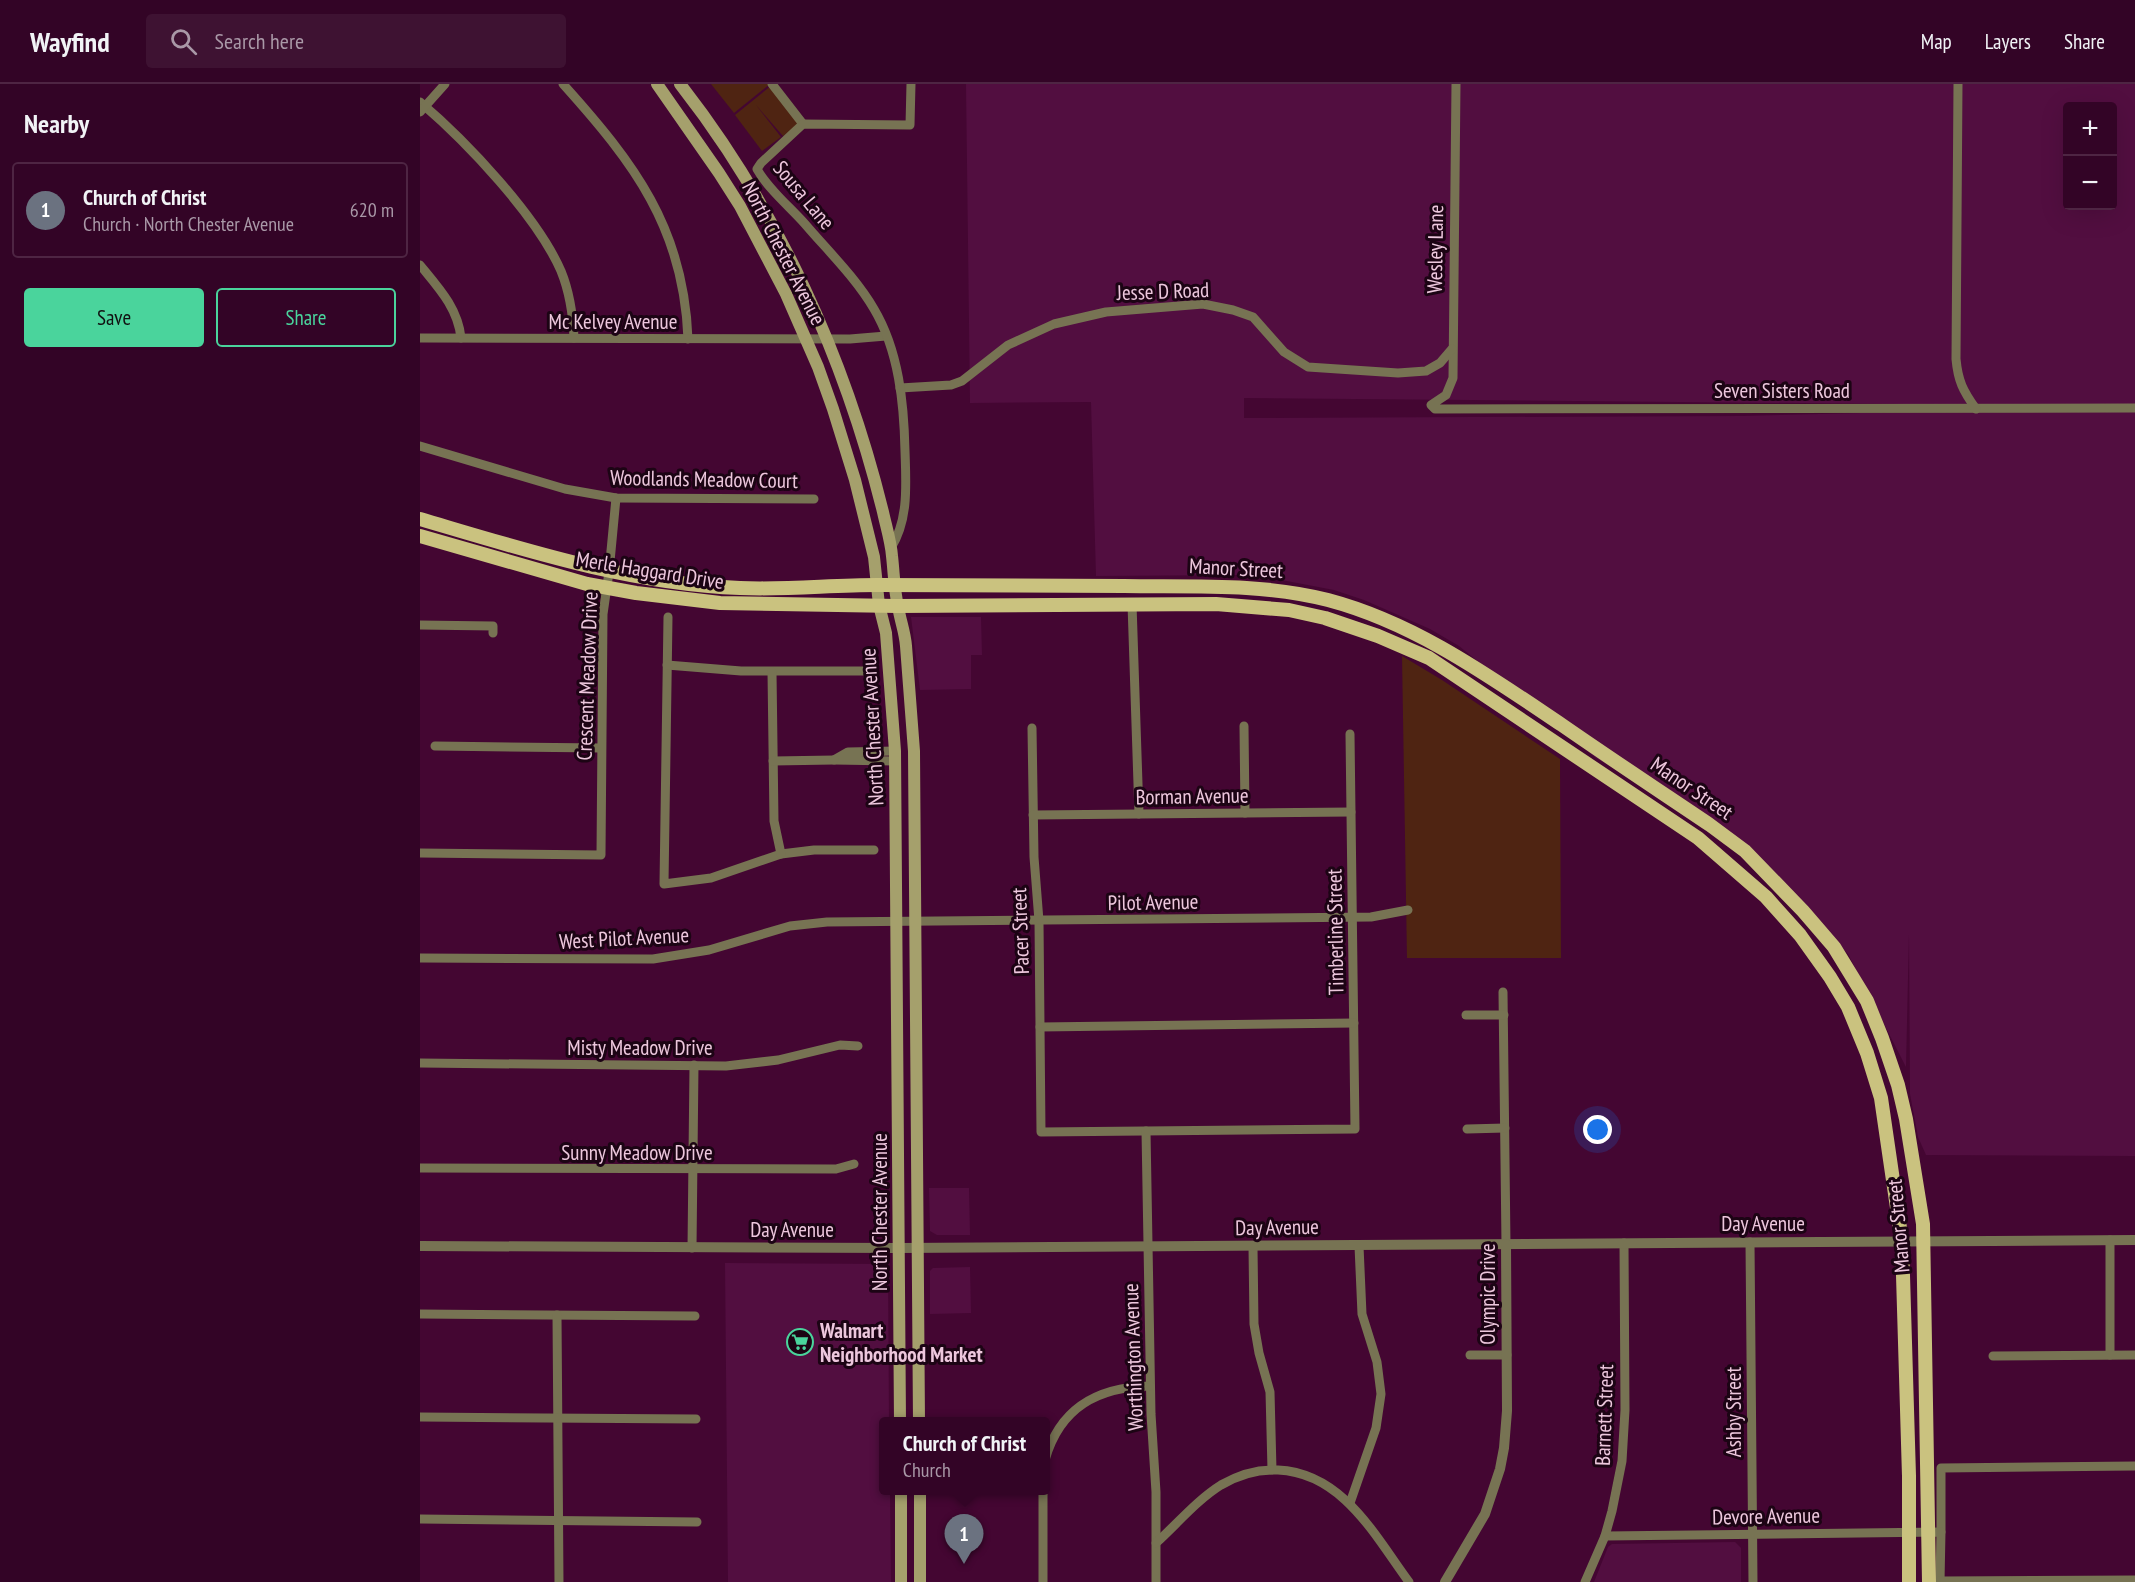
<!DOCTYPE html>
<meta charset="utf-8">
<style>
:root{--surface:#330426;--page:#3e1232;--text:#f1f3f6;--muted:#a998a7;--line:#4e2543;--accent:#4ad49c}
body{margin:0;font-family:"PT Sans Narrow",sans-serif;background:var(--page);color:var(--text)}
.controls{position:absolute;right:18px;top:18px;display:grid;overflow:hidden;border-radius:6px;box-shadow:0 6px 24px #0002}
.controls button{width:54px;height:54px;display:grid;place-items:center;padding:0;border:0;border-bottom:2px solid var(--line);background:var(--surface);color:var(--text);font:30px sans-serif}
.you{position:absolute;left:1178px;top:1046px;width:21px;height:21px;margin:-15px;border:4px solid #fff;border-radius:50%;background:#1a73e8;box-shadow:0 0 0 9px #1a73e833}
.badge{display:grid;place-items:center;width:39px;height:39px;border-radius:50%;background:var(--accent);color:#fff;font-size:20px;font-weight:700}
.pin{position:absolute;translate:-50% -50px;filter:drop-shadow(0 2px 3px #0008)}
.pin::after{content:'';position:absolute;top:32px;width:21px;height:18px;background:inherit;clip-path:polygon(0 0,100% 0,50% 100%)}
.popup{position:absolute;left:459px;top:1333px;width:171px;height:78px;box-sizing:border-box;display:grid;place-content:center;border-radius:6px;background:var(--surface);filter:drop-shadow(0 2px 4px #0005);font-size:20px;white-space:nowrap;color:var(--muted)}
.popup b{font-size:22px;color:var(--text)}
.popup::after{content:'';position:absolute;left:50%;top:100%;margin-left:-12px;border:12px solid transparent;border-top-color:var(--surface)}
.list{margin:0;padding:0;list-style:none}
h2{display:flex;justify-content:space-between;align-items:center;height:78px;margin:0;padding:0 24px;font-size:26px}
h2 small{font-size:20px;font-weight:400;color:var(--muted)}
.list li{display:grid;grid-template-columns:39px 1fr auto;gap:18px;align-items:center;box-sizing:border-box;height:96px;margin:0 12px 12px;padding:0 12px;border:2px solid var(--line);border-radius:6px}
.list b{display:block;font-size:22px;white-space:nowrap}
.list p{margin:0;font-size:20px;white-space:nowrap;color:var(--muted)}
.list em{font-size:20px;font-style:normal;color:var(--muted)}
.actions{display:flex;gap:12px;padding:18px 24px}
.actions a{flex:1;padding:14px 0;border:2px solid var(--accent);border-radius:6px;text-align:center;font-size:21px;color:var(--accent)}
.actions .main{background:var(--accent);color:#111}
.icon{flex:none;width:33px;height:33px;fill:none;stroke:currentColor;stroke-width:2;stroke-linecap:round;stroke-linejoin:round}
.map{position:relative;flex:none;width:1715px;height:1498px;overflow:hidden}
header{display:flex;align-items:center;gap:36px;box-sizing:border-box;height:84px;padding:0 30px;background:var(--surface);border-bottom:2px solid var(--line)}
header strong{font-size:28px}
nav{display:flex;gap:33px;margin-inline-start:auto;font-size:21px}
.search{width:420px;height:54px;background:var(--page);display:flex;align-items:center;gap:15px;box-sizing:border-box;padding:0 21px;border-radius:6px;color:var(--muted);font-size:22px}
main{display:flex}
aside{flex:1;background:var(--surface)}
.map>svg:first-child{display:block}
</style>
<header>
<strong>Wayfind</strong>
<div class="search"><svg class="icon" aria-label="search" viewBox="0 0 24 24"><circle cx="10" cy="10" r="6"/><path d="M15 15l6 6"/></svg>Search here</div>
<nav><a>Map</a><a>Layers</a><a>Share</a></nav>
</header>
<main>
<aside>
<h2>Nearby<small></small></h2>
<ul class="list">
<li><span class="badge" style="background:#6b7280">1</span><div><b>Church of Christ</b><p>Church · North Chester Avenue</p></div><em>620 m</em></li>
</ul>
<div class="actions"><a class="main">Save</a><a>Share</a></div>
</aside>
<div class="map">
<svg width="1715" height="1498" viewBox="0 0 1715 1498">
<rect width="100%" height="100%" fill="#440632"/>
<g fill="#520e40" fill-rule="evenodd">
<path d="M546 0H1715V1072L1506 1071 1498 1053 1490 1010 1489 850 1486 983 1428 870 1327 763 1176 674 1039 562 1010 545 944 516 914 506 851 494 822 491 676 492 671 318 550 319ZM1648 22H1692V122H1648ZM824 314 1483 320H1484L1483 328 1322 332 824 334Z"/>
<path d="M491 533H561L562 571H551V605L500 606Z"/>
<path d="M509 1104H549L550 1151H517L510 1147Z"/>
<path d="M305 1179 468 1180 469 1337 463 1338V1406L470 1407 471 1498H308Z"/>
<path d="M550 1183 551 1229 510 1230V1187L513 1184Z"/>
<path d="M1315 1458 1321 1464V1498H1174L1188 1463 1192 1460Z"/>
</g>
<g fill="#4f2412">
<path d="M291 0H350L314 29Z"/>
<path d="M352 1 380 40 363 52 336 21 361 53 342 67 315 31Z"/>
<path d="M982 572 1022 596 1140 675 1141 874H987Z"/>
</g>
<g fill="none" stroke-linecap="round" stroke-linejoin="round">
<g stroke="#777353" stroke-width="9">
<path d="M143 0C214 79 264 144 268 255"/>
<path d="M352 0 383 40"/>
<path d="M1036 0 1033 294 1026 311 1011 321 1015 325 1715 324"/>
<path d="M1538 0 1536 275C1538 297 1543 307 1556 325"/>
<path d="M0 18C46 57 117 132 141 187 150 209 153 231 154 254"/>
<path d="M0 28 25 0"/>
<path d="M0 181C18 203 38 224 41 254"/>
<path d="M0 254 430 255 466 252"/>
<path d="M480 304 531 301 542 297 588 261 634 240 686 228 783 220 813 226 833 233 864 268 888 283 978 289 1006 287 1020 279 1032 265"/>
<path d="M0 362 145 405 196 414 394 415"/>
<path d="M471 464C489 435 486 400 485 367 484 320 479 267 454 225 436 194 408 167 385 140 370 123 348 105 337 85L341 79 383 40 490 41 491 0"/>
<path d="M712 520 719 730"/>
<path d="M248 533 244 800 291 794 361 770 394 766H454"/>
<path d="M0 541 73 542V549"/>
<path d="M247 581 321 587H443"/>
<path d="M352 588 354 737 361 770"/>
<path d="M824 642 825 729"/>
<path d="M612 644 614 773 619 837 621 1048 935 1045 930 650"/>
<path d="M15 662 181 664"/>
<path d="M475 667 428 668 414 676 475 677"/>
<path d="M353 677 414 676"/>
<path d="M613 731 931 728"/>
<path d="M0 769 181 771 183 530 189 488 196 414"/>
<path d="M0 874 233 875 289 866 370 842 407 838 951 833 988 826"/>
<path d="M1083 908 1086 1160"/>
<path d="M1046 931H1084"/>
<path d="M620 943 934 939"/>
<path d="M0 979 306 982 358 976 420 961 438 962"/>
<path d="M1047 1045 1085 1044"/>
<path d="M726 1047 731 1330 736 1408V1498"/>
<path d="M0 1084 416 1085 434 1080"/>
<path d="M1690 1156V1271"/>
<path d="M1330 1158 1333 1498"/>
<path d="M833 1163 834 1240 839 1269 850 1308 852 1386"/>
<path d="M272 1164 274 981"/>
<path d="M0 1230 275 1232"/>
<path d="M137 1231 139 1498"/>
<path d="M1050 1271H1087"/>
<path d="M1573 1272 1715 1271"/>
<path d="M0 1333 276 1335"/>
<path d="M625 1376C640 1323 678 1303 730 1302"/>
<path d="M623 1406V1498"/>
<path d="M930 1419 956 1344 961 1310 957 1278 942 1230 939 1162"/>
<path d="M0 1435 277 1438"/>
<path d="M1521 1448V1384L1715 1382"/>
<path d="M1185 1452 1521 1448 1520 1498"/>
<path d="M736 1459C757 1440 777 1416 801 1401 818 1391 838 1385 858 1386 923 1389 955 1452 989 1498"/>
<path d="M1520 1497 1715 1496"/>
<path d="M1165 1498 1185 1452 1192 1427 1202 1377 1205 1326 1204 1159"/>
</g>
<g stroke="#777353" stroke-width="10">
<path d="M0 1162 479 1164 1715 1156"/>
<path d="M1025 1498 1065 1430 1080 1385 1084 1364 1087 1327 1086 1160"/>
</g>
<g stroke="#a5a06c" stroke-width="12">
<path d="M237 0 299 89 320 122 366 210 398 283 413 325 435 396 454 473 459 521 466 549 475 667 480 1338"/>
<path d="M260 0C358 125 425 274 463 428 466 442 471 458 472 472 474 489 474 506 478 522 480 536 485 548 486 562L494 667 499 1338"/>
<path d="M481 1406V1498"/>
<path d="M500 1406V1498"/>
</g>
<g stroke="#cac27f" stroke-width="14">
<path d="M0 435C105 466 210 500 320 504 366 506 411 501 457 501 539 501 621 502 704 502 772 503 842 499 908 516 995 539 1069 592 1142 641 1191 675 1241 708 1290 741L1325 767 1383 827 1414 863 1447 917 1462 954 1478 1001 1486 1035 1503 1140 1509 1498"/>
<path d="M0 452 167 500 216 509 300 519 477 522 796 520 869 526 905 534 958 552 1009 574 1278 754 1346 813 1380 851 1410 893 1428 923 1447 969 1461 1014 1482 1158 1489 1392V1498"/>
</g>
</g>
<defs>
<symbol id="supermarket-ring" viewBox="-11 -11 22 22"><circle r="9.5" fill="#1c0414" stroke="#4ad49c" stroke-width="1.5"/><path d="M-6-5.5h2.5l.6 2H6L4.5 2H-2.5L-4.4-4H-6ZM-1.5 3.2a1.3 1.3 0 1 0 .1 0ZM3 3.2a1.3 1.3 0 1 0 .1 0Z" fill="#4ad49c"/></symbol>
</defs>
<g fill-rule="evenodd">
<use href="#supermarket-ring" x="365" y="1243" width="30" height="30"/>
</g>
<g text-anchor="middle" dominant-baseline="central" stroke-width="6" stroke-linejoin="round" paint-order="stroke">
<g font-size="21" fill="#edc7dd" stroke="#1c0414">
<text transform="translate(384 111) rotate(50)">Sousa Lane</text>
<text transform="translate(1015 165) rotate(-89)">Wesley Lane</text>
<text transform="translate(364 169) rotate(63)">North Chester Avenue</text>
<text transform="translate(743 207) rotate(-2)">Jesse D Road</text>
<text x="193" y="237">Mc Kelvey Avenue</text>
<text x="1362" y="306">Seven Sisters Road</text>
<text transform="translate(284 395) rotate(1)">Woodlands Meadow Court</text>
<text transform="translate(816 484) rotate(3)">Manor Street</text>
<text transform="translate(230 486) rotate(9)">Merle Haggard Drive</text>
<text transform="translate(167 592) rotate(-88)">Crescent Meadow Drive</text>
<text transform="translate(452 643) rotate(-93)">North Chester Avenue</text>
<text transform="translate(1272 704) rotate(34)">Manor Street</text>
<text transform="translate(772 712) rotate(-1)">Borman Avenue</text>
<text transform="translate(733 818) rotate(-1)">Pilot Avenue</text>
<text transform="translate(600 847) rotate(-92)">Pacer Street</text>
<text transform="translate(915 848) rotate(-91)">Timberline Street</text>
<text transform="translate(204 854) rotate(-3)">West Pilot Avenue</text>
<text x="220" y="963">Misty Meadow Drive</text>
<text x="217" y="1068">Sunny Meadow Drive</text>
<text transform="translate(459 1128) rotate(-90)">North Chester Avenue</text>
<text x="1343" y="1139">Day Avenue</text>
<text transform="translate(1478 1142) rotate(-95)">Manor Street</text>
<text transform="translate(857 1143) rotate(-1)">Day Avenue</text>
<text x="372" y="1145">Day Avenue</text>
<text transform="translate(1067 1210) rotate(-90)">Olympic Drive</text>
<text transform="translate(713 1273) rotate(-92)">Worthington Avenue</text>
<text transform="translate(1313 1328) rotate(-90)">Ashby Street</text>
<text transform="translate(1184 1331) rotate(-88)">Barnett Street</text>
<text transform="translate(1346 1432) rotate(-1)">Devore Avenue</text>
</g>
<g font-size="21" font-weight="bold" fill="#edc7dd" stroke="#1c0414" text-anchor="start">
<text x="400" y="1246">Walmart<tspan x="400" dy="24">Neighborhood Market</tspan></text>
</g>
</g>
</svg>
<div class="controls">
<button>+</button>
<button>−</button>
</div>
<div class="you"></div>
<div class="pin badge" style="left:544px;top:1480px;background:#6b7280">1</div>
<div class="popup"><b>Church of Christ</b>Church</div>
</div>
</main>
